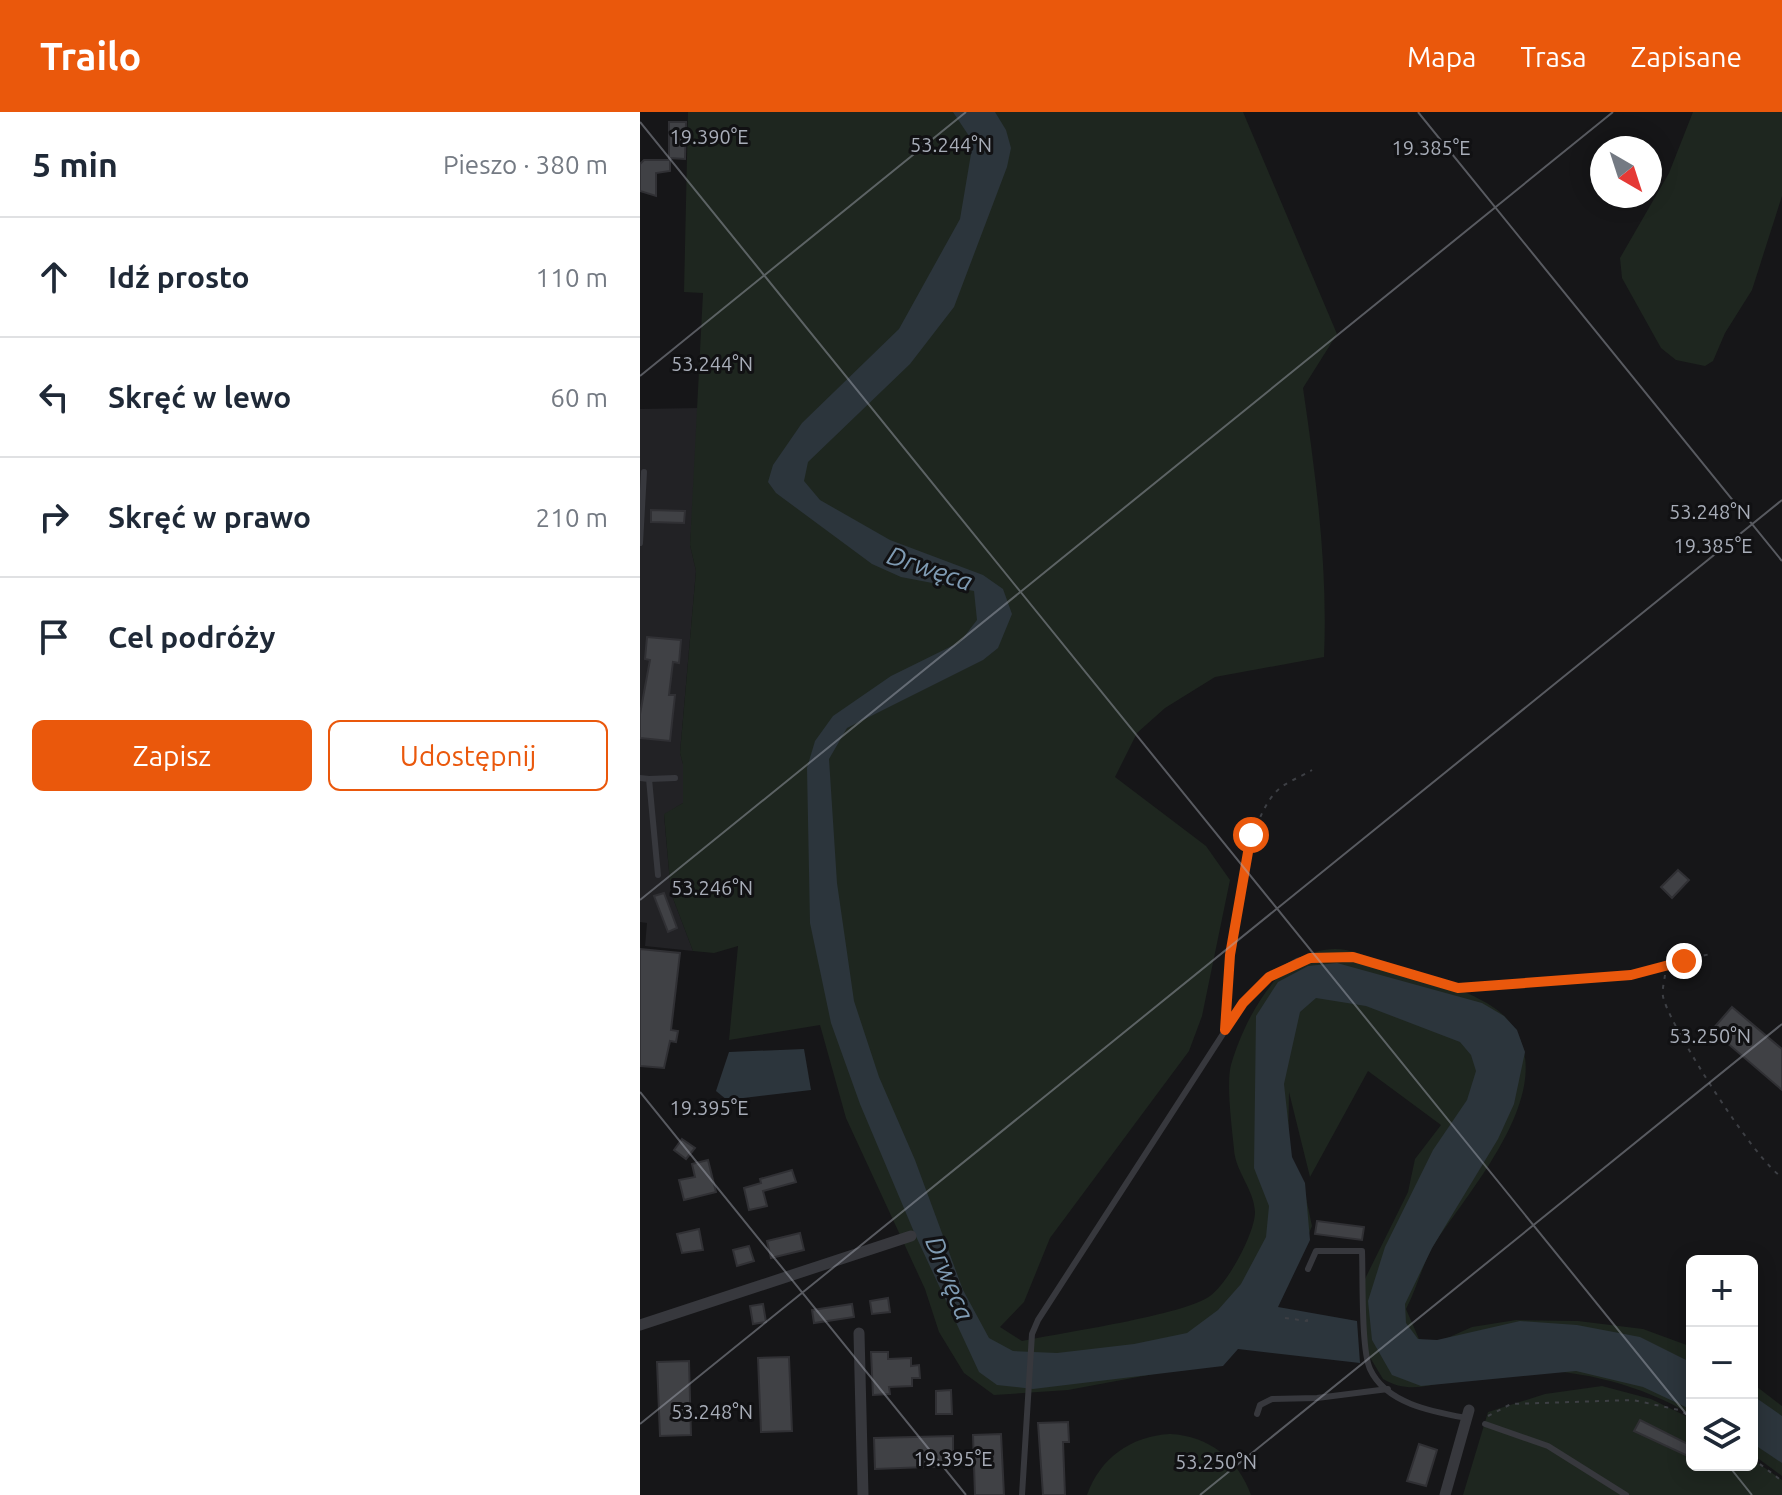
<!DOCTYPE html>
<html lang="pl">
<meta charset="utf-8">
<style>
:root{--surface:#fff;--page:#f2f2f3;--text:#1f2937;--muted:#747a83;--line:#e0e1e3;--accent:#ea580c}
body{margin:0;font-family:Ubuntu,sans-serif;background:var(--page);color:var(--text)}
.controls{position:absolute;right:24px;bottom:24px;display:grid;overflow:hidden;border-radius:12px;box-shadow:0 4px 20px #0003}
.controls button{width:72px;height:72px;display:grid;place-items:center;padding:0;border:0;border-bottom:2px solid var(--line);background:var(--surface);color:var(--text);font:40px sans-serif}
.compass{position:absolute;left:950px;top:24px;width:72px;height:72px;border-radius:50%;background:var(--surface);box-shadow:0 4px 20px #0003;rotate:141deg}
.stop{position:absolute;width:24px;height:24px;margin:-18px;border:6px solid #ea580c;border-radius:50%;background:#fff}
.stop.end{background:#ea580c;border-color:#fff;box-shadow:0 2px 8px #0008}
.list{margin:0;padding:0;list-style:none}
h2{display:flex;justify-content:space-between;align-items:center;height:104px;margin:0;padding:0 32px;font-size:34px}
h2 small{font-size:26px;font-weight:400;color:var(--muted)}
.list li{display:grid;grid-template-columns:52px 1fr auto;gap:24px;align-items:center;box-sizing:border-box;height:120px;padding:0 32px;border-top:2px solid var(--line)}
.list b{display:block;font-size:30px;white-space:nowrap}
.list em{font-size:26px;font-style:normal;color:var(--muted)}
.actions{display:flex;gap:16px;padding:24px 32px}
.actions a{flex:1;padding:18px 0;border:2px solid var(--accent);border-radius:12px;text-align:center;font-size:28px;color:var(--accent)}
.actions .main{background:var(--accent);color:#fff}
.icon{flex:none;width:44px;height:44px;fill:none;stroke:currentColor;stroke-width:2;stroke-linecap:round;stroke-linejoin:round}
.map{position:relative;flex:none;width:1142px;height:1383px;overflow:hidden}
header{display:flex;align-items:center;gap:48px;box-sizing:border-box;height:112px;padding:0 40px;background:var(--accent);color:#fff}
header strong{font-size:38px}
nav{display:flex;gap:44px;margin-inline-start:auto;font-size:28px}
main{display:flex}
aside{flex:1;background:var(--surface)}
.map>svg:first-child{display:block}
</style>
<header>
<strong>Trailo</strong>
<nav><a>Mapa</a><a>Trasa</a><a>Zapisane</a></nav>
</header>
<main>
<aside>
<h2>5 min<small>Pieszo · 380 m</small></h2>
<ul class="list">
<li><svg class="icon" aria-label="ahead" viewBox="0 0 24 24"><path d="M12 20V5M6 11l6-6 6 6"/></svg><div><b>Idź prosto</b></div><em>110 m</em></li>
<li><svg class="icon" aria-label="left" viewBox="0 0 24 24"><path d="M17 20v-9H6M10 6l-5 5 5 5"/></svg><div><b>Skręć w lewo</b></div><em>60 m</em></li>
<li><svg class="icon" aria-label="right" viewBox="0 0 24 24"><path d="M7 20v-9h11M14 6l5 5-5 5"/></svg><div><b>Skręć w prawo</b></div><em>210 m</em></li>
<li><svg class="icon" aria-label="arrive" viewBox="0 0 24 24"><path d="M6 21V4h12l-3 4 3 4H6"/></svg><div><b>Cel podróży</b></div></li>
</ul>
<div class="actions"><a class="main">Zapisz</a><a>Udostępnij</a></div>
</aside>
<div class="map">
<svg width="1142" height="1383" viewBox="0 0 1142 1383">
<rect width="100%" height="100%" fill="#161618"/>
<path fill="#222225" d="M60 296 50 433 56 459 40 641 43 652V691L24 703 31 781 53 839 5 834 7 811 0 810V297Z"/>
<g fill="#1e261f">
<path d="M48 0H603L697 222 663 276C676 365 688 455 684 545L575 565 525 596 497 621 475 665 566 734 590 768 562 904 549 939 410 1126 384 1190 360 1215 382 1229C420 1221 545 1203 570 1184 588 1171 615 1121 615 1100 614 1077 595 1059 594 1037 592 1016 586 972 591 953 605 905 644 828 706 838 723 841 741 850 757 855 785 865 841 882 862 902 931 966 831 1075 795 1131 783 1150 777 1176 766 1197L779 1227 796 1231 832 1215 876 1208 938 1209 1003 1217 1052 1235V1303C988 1265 912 1251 839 1261 807 1265 776 1287 743 1267L728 1242 721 1175 768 1080 775 1047 801 1013 728 959 670 1065 649 980 648 1045 665 1081 672 1114 642 1186 579 1239 514 1262 428 1278 354 1283 324 1261 299 1220 285 1177 206 1006 180 913 89 928 98 834 74 841 53 839 31 781 24 702 43 691V652L40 641 56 459 50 433 63 181 44 180Z"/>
<path d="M1053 0H1142V84L1112 178 1085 221 1073 249 1065 254 1036 248 1021 236 982 166 980 146 1029 61Z"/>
<path d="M1112 1271 1142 1294V1364L1112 1342Z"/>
<path d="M962 1274 1011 1287 1052 1307V1353H1112V1347L1142 1368V1383H823L848 1300 905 1282Z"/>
<path d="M530 1322C569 1324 598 1347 611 1383H447C460 1346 491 1324 530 1322Z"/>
</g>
<g fill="#2c353c">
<path d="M313 0H355L366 18 371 36 367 55 314 195 270 252 168 350 164 369 180 388 250 428 343 463 363 477 372 502 358 536 343 548 207 616 189 647 197 771 214 889 239 965 275 1048 323 1178 349 1226 373 1239 417 1241 494 1232 547 1221 578 1198 601 1172 626 1125 629 1094 614 1056 616 904 638 870 668 854 697 851 842 891 864 904 877 918 885 940 874 992 858 1027 792 1136 765 1192 766 1211 778 1227 797 1228 880 1209 937 1213 1000 1225 1052 1251V1298L1003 1275 936 1259 781 1274 752 1263 732 1228 728 1189 745 1135 793 1038 827 988 836 959 831 943 820 930 726 894 676 886 660 900 644 972 652 1045 665 1071 670 1128 638 1195 717 1209 720 1251 598 1237 583 1254 393 1277 357 1273 339 1260 274 1120 220 992 191 911 170 811 167 656 175 629 193 604 251 564 320 530 337 508 334 479 261 465 232 452 136 381 128 370 133 353 162 311 259 217 320 107 333 30Z"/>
<path d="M164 937 171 978 87 988 76 979 89 940Z"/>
<path d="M1112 1283 1142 1304V1351L1112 1331Z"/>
</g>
<g fill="#404145" stroke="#303034" stroke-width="2">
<path d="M29 10H46L45 47 29 46Z"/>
<path d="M4 48H30V59L16 61V84L0 79V52Z"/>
<path d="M11 398 45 399 44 411 11 410Z"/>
<path d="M7 525 41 528 39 551 33 550 29 583H35L30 629 0 626V602L10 548 5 547Z"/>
<path d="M1038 758 1049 768 1032 786 1021 775Z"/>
<path d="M24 781 37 816 28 820 14 784Z"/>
<path d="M0 837 40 841 31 918 38 919 36 930 30 929 24 956 0 954Z"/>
<path d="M1092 895 1142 937V978L1072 918Z"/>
<path d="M42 1027 55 1036 46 1047 34 1038Z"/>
<path d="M68 1048 76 1080 44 1088 39 1068 55 1065 52 1052Z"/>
<path d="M152 1058 156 1070 123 1079 127 1094 109 1098 104 1076 121 1071 120 1067Z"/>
<path d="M677 1109 724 1115 722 1128 675 1122Z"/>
<path d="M59 1117 63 1138 42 1141 37 1122Z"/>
<path d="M160 1121 164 1138 131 1146 127 1129Z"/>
<path d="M109 1134 114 1149 97 1154 93 1138Z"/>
<path d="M248 1186 250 1200 232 1202 230 1189Z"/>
<path d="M123 1192 126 1210 113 1212 110 1194Z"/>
<path d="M212 1192 214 1205 174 1211 172 1198Z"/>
<path d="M231 1240H248V1247L271 1246V1254L279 1253 280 1266H272V1274L249 1275 250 1282 233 1283Z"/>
<path d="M149 1245 152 1319 121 1320 118 1246Z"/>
<path d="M49 1249 51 1323 20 1324 17 1250Z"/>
<path d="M311 1278 312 1302H296V1279Z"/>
<path d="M1000 1308 1052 1334V1346L994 1319Z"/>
<path d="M428 1310 429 1330H423L425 1383H403L398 1311Z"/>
<path d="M361 1322 364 1383H335L333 1323Z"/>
<path d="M313 1324V1354L235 1357 234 1326Z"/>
<path d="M779 1332 797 1338 786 1374 767 1369Z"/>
</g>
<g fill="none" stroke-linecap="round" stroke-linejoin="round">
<g stroke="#3d3f44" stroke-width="2" stroke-dasharray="4 6" stroke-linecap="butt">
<path d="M1054 846 1070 842"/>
<path d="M1025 863C1024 871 1021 881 1024 888 1033 919 1116 1050 1142 1065"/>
<path d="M585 901C585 852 602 716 635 681 643 671 661 665 672 658"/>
<path d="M645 1206 667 1209 668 1202"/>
<path d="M848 1304 871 1292 993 1288 1039 1298 1052 1306"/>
<path d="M1112 1346 1142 1369"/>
</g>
<g stroke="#37383d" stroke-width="6">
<path d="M0 431 4 360"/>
<path d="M0 666 9 667 18 763"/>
<path d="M9 667 35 666"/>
<path d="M668 1157 676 1139H722C723 1164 721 1237 730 1257 746 1292 794 1300 827 1306"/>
<path d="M617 1302 620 1293 632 1287 677 1286 748 1277"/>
<path d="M845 1312 908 1334 986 1383"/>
<path d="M382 1383 392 1222 398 1208 603 891 629 865 657 849 670 846 713 845 818 876 991 863 1044 849"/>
</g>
<g stroke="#37383d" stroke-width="11">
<path d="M0 1213 271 1124"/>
<path d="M219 1221 223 1383"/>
<path d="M805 1383 829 1298"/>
</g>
</g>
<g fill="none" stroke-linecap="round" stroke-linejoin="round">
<path stroke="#ea580c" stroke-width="10" d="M611 723 590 843 585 918 603 891 629 865 670 846 713 845 818 876 991 863 1044 849"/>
</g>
<path fill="none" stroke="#a8adb8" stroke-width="2" stroke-opacity="0.45" d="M778 0 1142 449M0 10 1052 1309M0 264 326 0M0 788 973 0M0 980 326 1383M0 1312 1142 388M1088 1353 1112 1383M560 1383 1142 912"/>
<g text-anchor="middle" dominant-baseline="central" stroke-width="6" stroke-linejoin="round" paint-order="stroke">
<g font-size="26" font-style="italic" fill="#7f9bb3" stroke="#111113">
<text transform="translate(290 456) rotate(19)">Drwęca</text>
<text transform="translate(310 1166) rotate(68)">Drwęca</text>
</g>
</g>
<g font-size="20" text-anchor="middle" fill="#a8adb8" stroke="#111113" stroke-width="6" stroke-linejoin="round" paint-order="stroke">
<text x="69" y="32">19.390°E</text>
<text x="311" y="40">53.244°N</text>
<text x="791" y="43">19.385°E</text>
<text x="72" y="259">53.244°N</text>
<text x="1070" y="407">53.248°N</text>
<text x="1073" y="441">19.385°E</text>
<text x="72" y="783">53.246°N</text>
<text x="1070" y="931">53.250°N</text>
<text x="69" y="1003">19.395°E</text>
<text x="72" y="1307">53.248°N</text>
<text x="313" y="1354">19.395°E</text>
<text x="576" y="1357">53.250°N</text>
</g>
</svg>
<div class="controls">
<button>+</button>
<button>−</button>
<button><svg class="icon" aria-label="layers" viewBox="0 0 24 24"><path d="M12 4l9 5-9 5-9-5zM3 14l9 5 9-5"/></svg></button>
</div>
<svg class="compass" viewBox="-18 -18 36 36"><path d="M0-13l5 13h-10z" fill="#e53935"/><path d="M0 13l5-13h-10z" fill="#747a83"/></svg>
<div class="stop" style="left:611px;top:723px"></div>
<div class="stop end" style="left:1044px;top:849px"></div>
</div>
</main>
